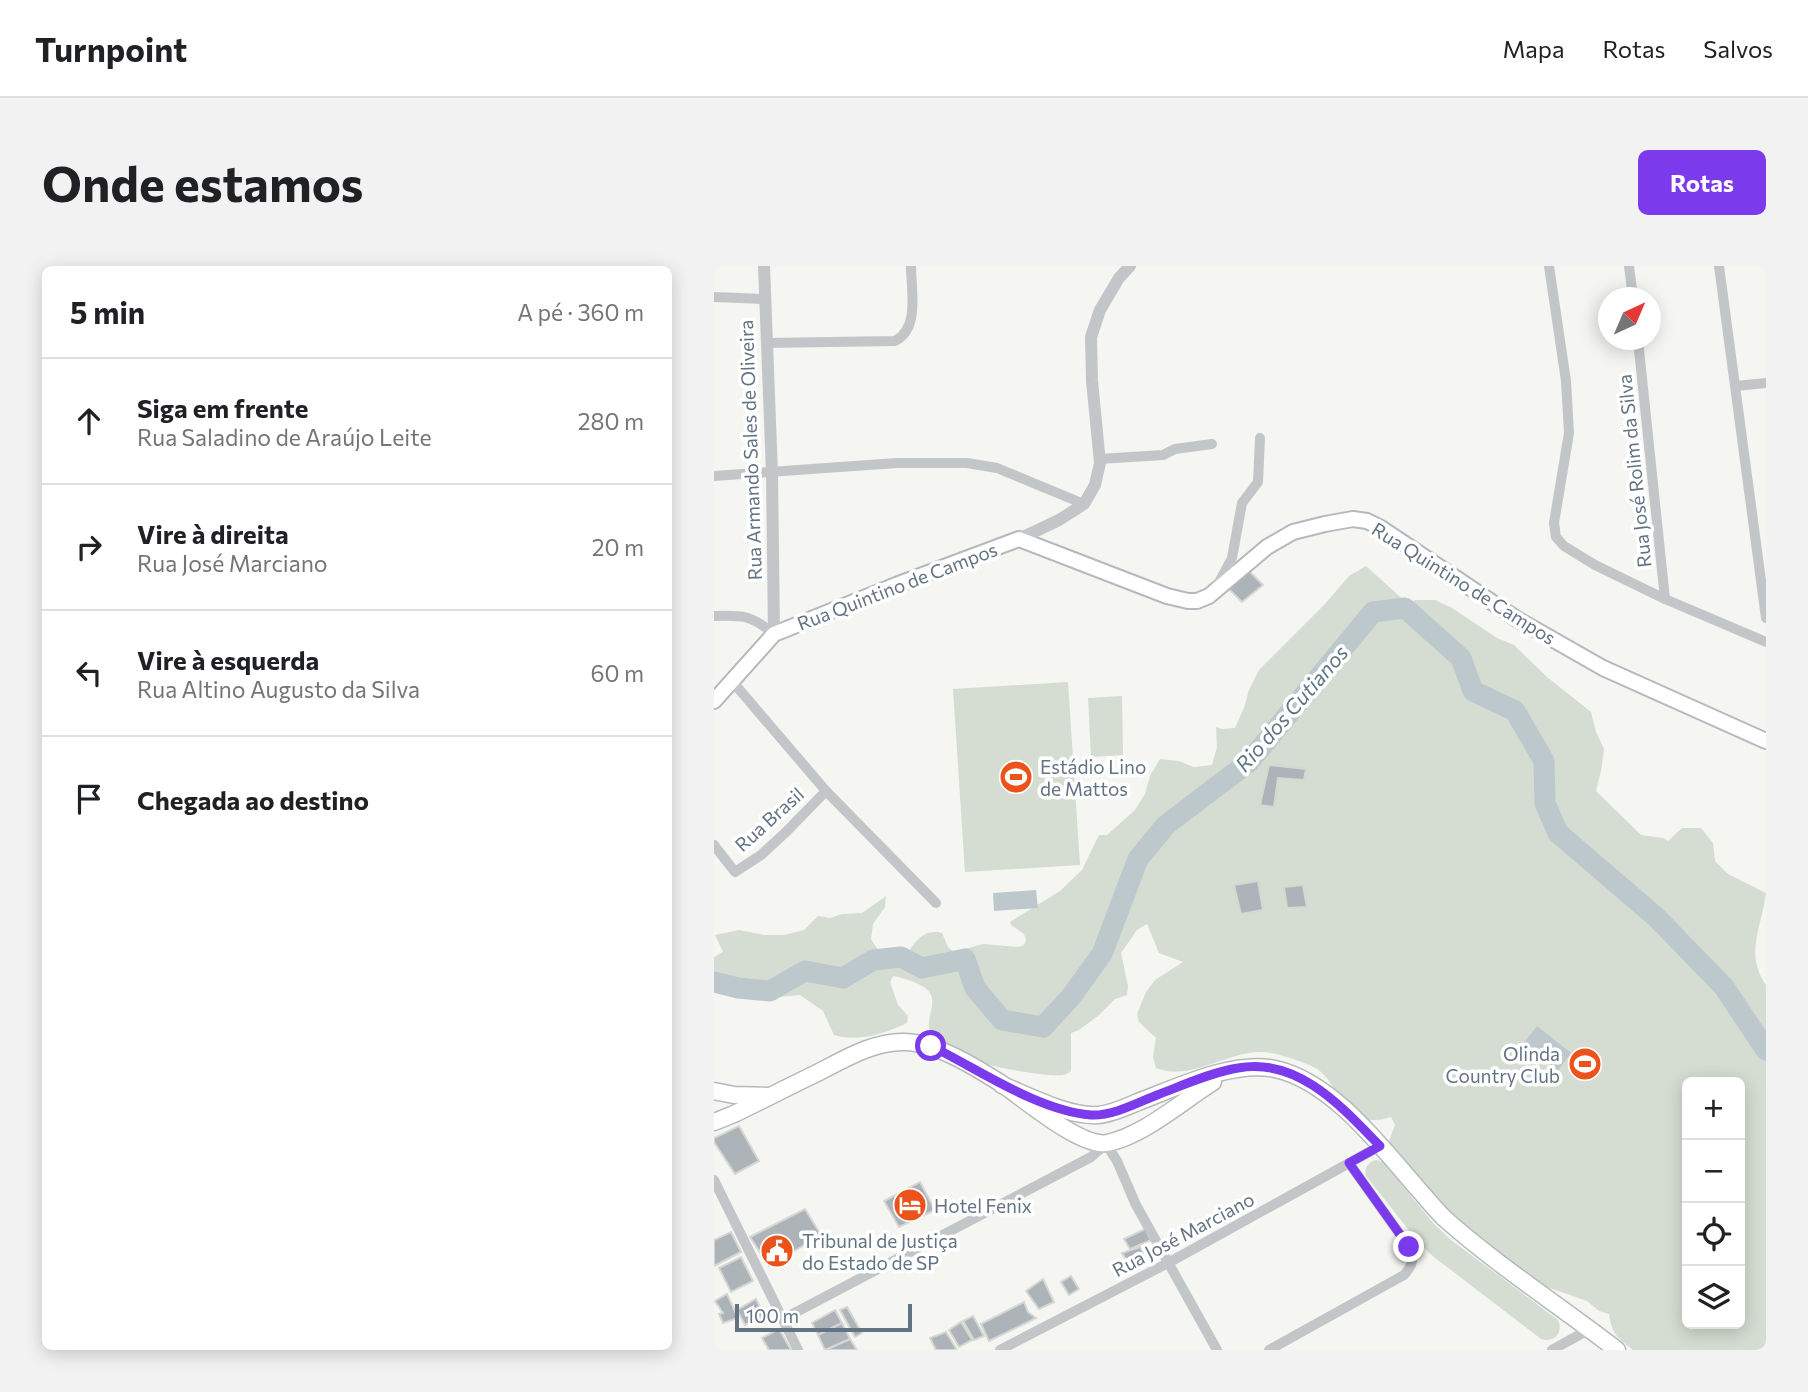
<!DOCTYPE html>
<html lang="pt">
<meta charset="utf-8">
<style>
:root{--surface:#fff;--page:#f2f2f2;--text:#202124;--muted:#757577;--line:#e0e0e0;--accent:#7c3aed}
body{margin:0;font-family:Commissioner,sans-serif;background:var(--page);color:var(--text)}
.controls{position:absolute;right:21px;bottom:21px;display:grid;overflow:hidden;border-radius:10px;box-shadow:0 4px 18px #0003}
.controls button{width:63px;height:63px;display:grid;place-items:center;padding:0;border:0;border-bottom:2px solid var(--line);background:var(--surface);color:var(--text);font:35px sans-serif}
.compass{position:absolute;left:884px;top:21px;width:63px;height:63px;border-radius:50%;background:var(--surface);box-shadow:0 4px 18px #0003;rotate:44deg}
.scale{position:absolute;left:21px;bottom:18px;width:177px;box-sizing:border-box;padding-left:7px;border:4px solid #627383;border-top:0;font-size:19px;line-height:24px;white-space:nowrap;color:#627383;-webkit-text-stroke:5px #fff;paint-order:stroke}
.stop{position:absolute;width:21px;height:21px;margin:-16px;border:5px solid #7c3aed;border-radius:50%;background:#fff}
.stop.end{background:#7c3aed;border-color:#fff;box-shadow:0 2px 7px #0008}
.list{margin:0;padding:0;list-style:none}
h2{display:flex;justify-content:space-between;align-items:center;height:91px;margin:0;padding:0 28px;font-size:30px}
h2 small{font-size:23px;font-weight:400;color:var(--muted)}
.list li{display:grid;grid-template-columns:46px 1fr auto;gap:21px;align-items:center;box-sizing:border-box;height:126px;padding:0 28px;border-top:2px solid var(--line)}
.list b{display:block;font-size:26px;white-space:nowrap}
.list p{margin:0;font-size:23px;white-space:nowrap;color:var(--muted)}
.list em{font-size:23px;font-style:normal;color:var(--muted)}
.icon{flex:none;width:38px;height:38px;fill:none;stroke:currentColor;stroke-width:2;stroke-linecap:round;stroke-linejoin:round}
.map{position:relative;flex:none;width:1052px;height:1084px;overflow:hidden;border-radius:10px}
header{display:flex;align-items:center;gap:42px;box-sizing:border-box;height:98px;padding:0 35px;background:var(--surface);border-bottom:2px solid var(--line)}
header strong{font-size:33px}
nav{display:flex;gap:38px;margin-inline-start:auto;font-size:24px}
.intro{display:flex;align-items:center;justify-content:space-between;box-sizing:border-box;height:168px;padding:0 42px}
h1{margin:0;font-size:49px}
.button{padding:18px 32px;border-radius:10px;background:var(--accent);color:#fff;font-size:24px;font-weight:700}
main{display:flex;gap:42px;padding:0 42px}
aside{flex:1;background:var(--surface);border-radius:10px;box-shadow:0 4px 18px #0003}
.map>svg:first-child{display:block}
</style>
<header>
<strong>Turnpoint</strong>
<nav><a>Mapa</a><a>Rotas</a><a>Salvos</a></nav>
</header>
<div class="intro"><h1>Onde estamos</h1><a class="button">Rotas</a></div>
<main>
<aside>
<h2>5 min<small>A pé · 360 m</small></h2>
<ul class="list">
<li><svg class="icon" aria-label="ahead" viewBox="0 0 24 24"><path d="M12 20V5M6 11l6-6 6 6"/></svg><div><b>Siga em frente</b><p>Rua Saladino de Araújo Leite</p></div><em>280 m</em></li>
<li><svg class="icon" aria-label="right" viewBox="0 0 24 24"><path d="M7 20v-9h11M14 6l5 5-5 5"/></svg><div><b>Vire à direita</b><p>Rua José Marciano</p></div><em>20 m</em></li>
<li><svg class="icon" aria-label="left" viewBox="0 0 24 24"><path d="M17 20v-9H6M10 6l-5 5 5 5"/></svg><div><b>Vire à esquerda</b><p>Rua Altino Augusto da Silva</p></div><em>60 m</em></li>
<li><svg class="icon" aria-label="arrive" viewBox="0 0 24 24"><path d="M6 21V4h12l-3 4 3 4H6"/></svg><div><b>Chegada ao destino</b></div></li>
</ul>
</aside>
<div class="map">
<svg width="1052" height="1084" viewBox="0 0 1052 1084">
<rect width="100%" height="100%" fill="#f5f5f1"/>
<g fill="#d5dcd1" fill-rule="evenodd">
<path d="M652 300 695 339 701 334H721L738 342 783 372 800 379 833 411 877 446 882 466 890 483 887 505 882 525 927 569 949 572 954 575 968 562H987L999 577 1001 595 1014 608 1052 627C1048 661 1030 687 1052 719V1084H919C904 1072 898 1069 895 1048L885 1045 873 1035 827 1019 785 1000 678 892 675 875 681 859 677 851C672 852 667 854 661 854 651 855 635 845 629 837 620 826 616 811 603 803 596 798 566 788 557 787 518 780 480 817 442 802L439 791 442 772 425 756 423 748 432 726 441 714 469 696 445 687 433 658 423 664 407 687 414 720 413 729 401 733 385 749 365 764 357 767V805C353 808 353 808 348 809 335 811 285 802 272 798 259 793 228 781 219 771 204 752 237 730 200 716 193 714 186 711 179 710L176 716 184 739 194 750 193 757C169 768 146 776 120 769L109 745 86 729 63 731 38 725 7 721 0 718V691L9 686 1 669 25 664 50 669H70L90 664 104 650 116 652 128 648 148 647 172 630 171 641 159 658 157 673C166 688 172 695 191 692 199 678 209 662 228 667L234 681 240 686 269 678 304 681 310 679 312 674 310 668 297 659 296 656 346 625 368 604 385 569H393L421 544 431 528 436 510 446 493 464 495 480 501 498 499 503 481 502 461 508 463 521 462 530 442 535 424 545 404 611 338 635 310ZM973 816H1026V1058H973Z"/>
<path d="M354 416 366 599 251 606 239 423Z"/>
<path d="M408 430 409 489 377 491 374 432Z"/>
<path d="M662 894 669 896 720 958 737 974 844 1054C850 1067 840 1077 827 1073L720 991 706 978 652 910C650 902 654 896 662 894Z"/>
</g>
<g fill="#bdc8cd">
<path d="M322 624 324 642 280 645 279 627Z"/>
<path d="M823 760 857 787 843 806 808 779Z"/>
</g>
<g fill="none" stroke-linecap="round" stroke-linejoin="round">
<path stroke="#bdc8cd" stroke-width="21" d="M0 716 24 722 56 725 91 705 129 712 159 694 187 691 208 702 251 693 261 722 288 754 329 761 356 732 388 688 424 593 452 559 535 496 659 346 691 342 747 392 759 425 801 445 830 495 831 537 844 567 942 651 1010 721 1052 784"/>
</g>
<g fill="#acb3b9" stroke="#d6d6d3" stroke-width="2">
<path d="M535 305 549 319 528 336 514 322Z"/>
<path d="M555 499 592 503 590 514 564 512 560 541 546 539Z"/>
<path d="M544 615 549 644 527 648 520 619Z"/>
<path d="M589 619 593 641 573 642 570 621Z"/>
<path d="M25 860 45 895 21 908 0 876V872Z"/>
<path d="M206 916 221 944 185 961 170 935Z"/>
<path d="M91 943 107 969 55 1000 36 971Z"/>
<path d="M431 963 437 974 416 983 410 973Z"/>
<path d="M17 966 27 986 0 1000V974Z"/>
<path d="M426 981 431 988 415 998 408 987Z"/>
<path d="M27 991 39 1015 17 1026 5 1002Z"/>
<path d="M357 1010 365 1023 355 1029 347 1016Z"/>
<path d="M329 1013 340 1036 325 1043 312 1025Z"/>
<path d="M13 1028 24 1052 9 1057 5 1048 9 1047 1 1035Z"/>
<path d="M42 1033 50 1049 31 1059 23 1044Z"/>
<path d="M310 1036 314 1046 322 1052 275 1075 267 1058Z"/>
<path d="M133 1041 148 1067 141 1071 126 1044Z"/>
<path d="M121 1044 128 1057 104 1069 98 1057Z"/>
<path d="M259 1050 270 1070 260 1074 249 1055Z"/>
<path d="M247 1056 258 1074 245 1081 235 1064Z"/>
<path d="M128 1057 136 1073 111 1084 104 1069Z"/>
<path d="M65 1063 77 1084H55L48 1072Z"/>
<path d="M232 1066 243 1084H222L216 1072Z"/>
<path d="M136 1073 143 1084H112Z"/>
</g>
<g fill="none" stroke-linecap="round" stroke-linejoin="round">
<defs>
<path id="secondary" d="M0 435 60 368 182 319 305 273 453 330 474 335H483L495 330 553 281 579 266 611 258 639 253 653 255 667 262 803 353 889 402 1052 475"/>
<g id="primary">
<path d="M288 819C315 830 355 851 384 849 397 848 412 841 424 836 464 821 519 794 561 803 618 815 668 882 705 924 713 933 721 943 730 952 784 1000 846 1040 903 1084"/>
<path d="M0 825 20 829 55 830"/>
<path d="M0 856 20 848C47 835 74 821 101 808 129 794 159 775 191 776 223 777 261 801 288 818 310 833 367 882 393 877 429 870 467 836 499 816"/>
</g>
</defs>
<use href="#secondary" stroke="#b4b9be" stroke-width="18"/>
<use href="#primary" stroke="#b5b9bd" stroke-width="19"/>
<g stroke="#c2c6c9" stroke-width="10">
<path d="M835 0 852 115 855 167 840 257 842 271 850 280 881 299 951 333 1052 376"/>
<path d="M915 0 919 32"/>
<path d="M1005 0 1052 352"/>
<path d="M0 31 51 33"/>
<path d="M924 74 951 333"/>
<path d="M52 77 181 75C206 63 197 23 197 0"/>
<path d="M1022 120 1052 117"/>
<path d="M385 193 449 189 461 183 498 178"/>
<path d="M0 210 183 197H253L283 202 370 238"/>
<path d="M503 320 518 292 528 237 544 216 546 172"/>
<path d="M0 350C29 349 37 349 60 368"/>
<path d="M18 415 112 525 222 637"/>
<path d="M0 579 21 606 47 589 72 566 112 525"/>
<path d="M0 914 84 1084"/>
<path d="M69 1053 377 891 392 878 403 895 422 939 503 1084"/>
<path d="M286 1084 454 997 666 880"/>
<path d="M555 1084 690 1009C699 999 700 994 695 981L635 897"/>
<path d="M838 1084 876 1063"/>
</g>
<g stroke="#c2c6c9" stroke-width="12">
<path d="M50 0 58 207 60 368"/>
<path d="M305 273 345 254 370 238 381 219 386 197 378 115 377 71 386 44 405 12 416 0"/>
</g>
<use href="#secondary" stroke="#fff" stroke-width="14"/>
<use href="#primary" stroke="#fff" stroke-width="16"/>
</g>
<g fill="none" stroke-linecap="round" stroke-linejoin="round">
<path stroke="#7c3aed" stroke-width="9" d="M217 780C264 803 324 845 377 849 399 850 423 837 443 829 467 820 498 806 524 802 584 791 628 841 666 880L635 897 695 981"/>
</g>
<defs>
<symbol id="stadium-disc" viewBox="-11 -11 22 22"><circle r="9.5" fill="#eb531a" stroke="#fff"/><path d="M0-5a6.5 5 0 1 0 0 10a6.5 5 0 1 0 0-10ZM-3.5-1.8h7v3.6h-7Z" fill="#fff"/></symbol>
<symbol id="hotel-disc" viewBox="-11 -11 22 22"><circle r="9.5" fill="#eb531a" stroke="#fff"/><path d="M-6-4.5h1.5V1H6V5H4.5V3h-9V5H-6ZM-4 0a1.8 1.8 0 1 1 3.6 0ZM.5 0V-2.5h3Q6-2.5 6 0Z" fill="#fff"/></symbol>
<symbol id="civic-disc" viewBox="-11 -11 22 22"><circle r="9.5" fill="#eb531a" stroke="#fff"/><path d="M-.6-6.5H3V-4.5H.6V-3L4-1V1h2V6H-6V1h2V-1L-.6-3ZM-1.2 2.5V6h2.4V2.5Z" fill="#fff"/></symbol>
</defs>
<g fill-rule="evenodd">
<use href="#stadium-disc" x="283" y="492" width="38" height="38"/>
<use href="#stadium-disc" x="852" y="779" width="38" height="38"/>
<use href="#hotel-disc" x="177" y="920" width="38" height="38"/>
<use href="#civic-disc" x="44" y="966" width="38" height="38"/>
</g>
<g text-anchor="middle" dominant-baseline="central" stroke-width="7" stroke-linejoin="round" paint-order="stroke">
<g font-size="19" fill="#627383" stroke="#fff">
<text transform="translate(36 184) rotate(-92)">Rua Armando Sales de Oliveira</text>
<text transform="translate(920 205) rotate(-96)">Rua José Rolim da Silva</text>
<text transform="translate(750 317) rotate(32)">Rua Quintino de Campos</text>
<text transform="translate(183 320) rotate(-21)">Rua Quintino de Campos</text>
<text transform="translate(55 553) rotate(-42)">Rua Brasil</text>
<text transform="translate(469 968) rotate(-28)">Rua José Marciano</text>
</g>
<g font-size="19" fill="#627383" stroke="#fff" text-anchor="start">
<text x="326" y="500">Estádio Lino<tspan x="326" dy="22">de Mattos</tspan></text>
<text x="846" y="787" text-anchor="end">Olinda<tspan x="846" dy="22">Country Club</tspan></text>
<text x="220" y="939">Hotel Fenix</text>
<text x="88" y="974">Tribunal de Justiça<tspan x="88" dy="22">do Estado de SP</tspan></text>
</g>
<g font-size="21" font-style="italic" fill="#5e7681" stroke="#fff">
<text transform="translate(577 442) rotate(-49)">Rio dos Cutianos</text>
</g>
</g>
</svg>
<div class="controls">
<button>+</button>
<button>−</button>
<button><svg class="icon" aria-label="locate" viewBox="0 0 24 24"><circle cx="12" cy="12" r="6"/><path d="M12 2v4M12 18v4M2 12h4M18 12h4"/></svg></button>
<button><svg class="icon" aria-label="layers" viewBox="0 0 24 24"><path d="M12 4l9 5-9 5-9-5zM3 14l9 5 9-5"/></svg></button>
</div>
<svg class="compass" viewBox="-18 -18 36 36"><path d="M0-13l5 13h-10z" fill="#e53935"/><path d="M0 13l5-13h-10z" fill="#757577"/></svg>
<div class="scale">100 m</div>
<div class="stop" style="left:217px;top:780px"></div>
<div class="stop end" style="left:695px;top:981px"></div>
</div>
</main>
